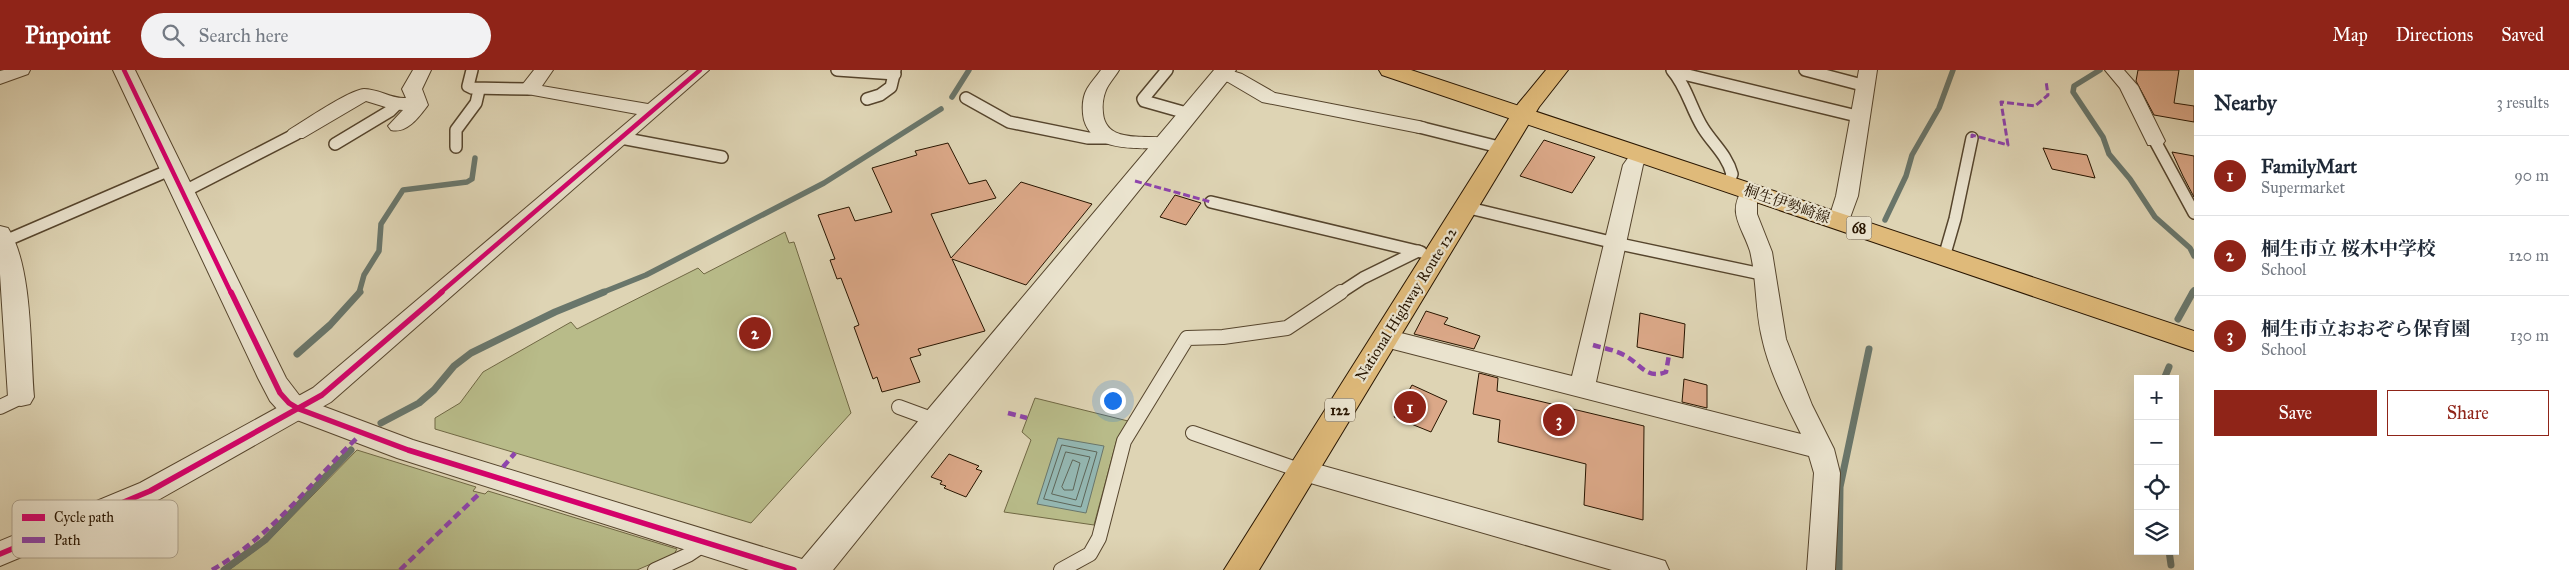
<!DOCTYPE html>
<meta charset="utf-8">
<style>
:root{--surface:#fff;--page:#f2f2f3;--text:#1f2937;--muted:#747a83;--line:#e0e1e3;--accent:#8f2418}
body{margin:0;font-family:"IM FELL Great Primer","Noto Serif JP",serif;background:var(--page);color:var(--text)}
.controls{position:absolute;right:15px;bottom:15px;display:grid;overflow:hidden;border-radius:0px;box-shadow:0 5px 20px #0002}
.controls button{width:45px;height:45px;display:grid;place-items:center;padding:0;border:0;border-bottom:1px solid var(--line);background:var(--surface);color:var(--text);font:25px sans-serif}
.you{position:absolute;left:1112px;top:330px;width:18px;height:18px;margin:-12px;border:4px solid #fff;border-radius:50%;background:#1a73e8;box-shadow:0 0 0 8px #1a73e833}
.badge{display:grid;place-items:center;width:32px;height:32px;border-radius:50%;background:var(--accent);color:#fff;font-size:16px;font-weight:700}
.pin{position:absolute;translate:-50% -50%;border:2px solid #fff;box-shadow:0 1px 5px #0006}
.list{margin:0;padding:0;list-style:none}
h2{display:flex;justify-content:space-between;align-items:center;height:65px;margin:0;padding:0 20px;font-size:21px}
h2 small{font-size:16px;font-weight:400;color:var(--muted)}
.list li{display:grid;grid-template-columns:32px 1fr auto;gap:15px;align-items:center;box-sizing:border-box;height:80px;padding:0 20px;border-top:1px solid var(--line)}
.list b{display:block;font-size:19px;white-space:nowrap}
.list p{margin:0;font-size:16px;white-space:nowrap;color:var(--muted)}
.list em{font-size:16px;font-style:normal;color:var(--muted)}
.actions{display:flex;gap:10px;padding:15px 20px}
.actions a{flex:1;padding:11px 0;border:1px solid var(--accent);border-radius:0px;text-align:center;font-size:18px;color:var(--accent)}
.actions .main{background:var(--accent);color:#fff}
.icon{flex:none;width:28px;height:28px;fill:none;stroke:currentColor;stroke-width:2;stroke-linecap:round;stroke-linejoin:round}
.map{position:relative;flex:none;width:2194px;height:500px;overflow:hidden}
header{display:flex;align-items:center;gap:30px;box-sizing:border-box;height:70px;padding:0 25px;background:var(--accent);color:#fff}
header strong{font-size:24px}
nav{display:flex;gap:28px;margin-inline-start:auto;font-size:18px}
.search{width:350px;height:45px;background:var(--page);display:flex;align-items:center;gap:12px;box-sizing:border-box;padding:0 18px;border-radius:28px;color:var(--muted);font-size:19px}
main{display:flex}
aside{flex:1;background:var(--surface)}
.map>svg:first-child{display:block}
</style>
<header>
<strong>Pinpoint</strong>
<div class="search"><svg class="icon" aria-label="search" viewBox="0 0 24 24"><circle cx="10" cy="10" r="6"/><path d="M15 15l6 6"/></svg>Search here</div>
<nav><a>Map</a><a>Directions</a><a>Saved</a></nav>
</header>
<main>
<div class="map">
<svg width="2194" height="500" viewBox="0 0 2194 500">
<rect width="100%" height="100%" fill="#ded4b4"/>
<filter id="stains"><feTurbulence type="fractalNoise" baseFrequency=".004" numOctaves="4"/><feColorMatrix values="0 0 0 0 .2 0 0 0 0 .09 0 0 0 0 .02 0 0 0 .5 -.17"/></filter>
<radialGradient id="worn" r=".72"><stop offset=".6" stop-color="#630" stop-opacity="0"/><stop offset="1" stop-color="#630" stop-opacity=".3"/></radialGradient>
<g fill="#b8bb89" stroke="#706844">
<path d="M785 162 789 173 794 172 851 343 751 453 435 359V348L460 333 483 302 571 252 577 259 698 198 704 204Z"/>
<path d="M1035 328 1128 351 1117 369 1094 455 1004 442 1031 370 1022 362Z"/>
<path d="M357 380 476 417 473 421 485 424 488 421 677 479 674 484 637 500H229L268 471Z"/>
</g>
<path fill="#94b7b2" stroke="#69766b" d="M1058 368 1104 376 1086 443 1037 434Z"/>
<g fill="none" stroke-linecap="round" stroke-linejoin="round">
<g stroke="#5e6659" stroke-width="1">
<path d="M1062 375 1097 382 1081 437 1044 429Z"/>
<path d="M1066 382 1090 387 1076 430 1052 424Z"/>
<path d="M1073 390 1080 393 1073 420H1064L1062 417Z"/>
</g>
<g stroke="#69766b" stroke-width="5.5">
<path d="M2100 0 2074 16 2073 22 2103 67 2109 84 2130 109 2155 147 2190 178 2194 186"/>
<path d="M952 27 969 0"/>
<path d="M1885 150 1906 106 1912 85 1939 38 1953 0"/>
<path d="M359 223 364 205 379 181 381 154 403 120 467 112 472 109 475 88"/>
<path d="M601 223 646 205 824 113 941 39"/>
<path d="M2192 223 2194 220"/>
</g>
<g stroke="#69766b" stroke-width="7">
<path d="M2178 249 2193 222"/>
<path d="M297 284 330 255 360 222"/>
<path d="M2164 309 2169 297"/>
<path d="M381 353 419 333 434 320 454 296 471 283 555 242 604 222"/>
<path d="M2169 481 2171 495"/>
<path d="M224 500 265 470 351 380"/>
<path d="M1839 500 1840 417 1869 279"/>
</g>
</g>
<g fill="#dba888" stroke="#281500">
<path d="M2138 0H2179L2174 33 2194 36V52L2154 45 2136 11Z"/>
<path d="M1544 70 1595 87 1572 123 1520 106Z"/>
<path d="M948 73 969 114 986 110 996 128 931 144 951 188 1021 112 1092 134 1026 215 952 189 985 261 918 279 921 285 910 288 920 312 882 322 877 307 873 309 854 257 859 255 841 208 837 209 830 190 835 189 818 145 849 137 855 151 892 142 872 98 917 85 915 81Z"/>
<path d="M2043 78 2087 85 2095 108 2052 99Z"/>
<path d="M2172 82 2194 86V127L2183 106Z"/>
<path d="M1175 125 1201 133 1186 155 1160 147Z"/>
<path d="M1426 241 1448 248 1444 254 1480 266 1474 279 1414 264Z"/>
<path d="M1640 243 1685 254 1683 288 1637 277Z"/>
<path d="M1479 303 1498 308 1497 321 1644 356 1643 450 1584 435 1586 394 1498 372 1500 350 1473 344Z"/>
<path d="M1684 309 1707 315V338L1682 332Z"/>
<path d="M1412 315 1447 331 1431 362 1394 347Z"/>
<path d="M949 384 979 396 976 399 982 401 966 427 944 418 946 416 940 414 942 411 931 407Z"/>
</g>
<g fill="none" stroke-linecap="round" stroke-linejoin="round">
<defs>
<g id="service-far1">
<path d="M472 0 468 16 472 18 529 19"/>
<path d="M837 0 895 4"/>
<path d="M1167 0 1143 29 1144 31 1190 44"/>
<path d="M1672 0C1687 17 1691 39 1703 58 1713 74 1727 85 1732 104L1728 114"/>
<path d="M1805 0 1866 16"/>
<path d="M1675 2 1861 47"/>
<path d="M966 28 1009 52 1088 68H1108"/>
<path d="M867 29 880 25 891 17 895 0"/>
<path d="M1419 57 1503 78"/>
<path d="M621 68 722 87"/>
<path d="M2155 71 2194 143"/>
<path d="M335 74 390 41 396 35"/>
<path d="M456 77V60L476 33 479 20"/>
<path d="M183 122 296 64"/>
<path d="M1211 132 1421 182"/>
<path d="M1465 137 1615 173 1766 205"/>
<path d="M5 171 172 99"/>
<path d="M1944 187 1955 149 1972 68"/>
<path d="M1340 223 1363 208 1418 181"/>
</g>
<g id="service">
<path d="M0 337 21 327"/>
<path d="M899 337 937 351"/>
<path d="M1193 363 1302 401"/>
<path d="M655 500 688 485 706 473"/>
<path d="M1061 500 1090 484 1099 468 1124 371 1187 268 1223 267 1287 258 1341 222"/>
</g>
<g id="minor">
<path d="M4 0H30L28 4 0 14V1Z"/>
<path d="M413 0H431L422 19 428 35C419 47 407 64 391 60L388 56 403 40 392 39 366 31 303 68H289L286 64 289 60C304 51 349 20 364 19 379 19 391 29 406 28L402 19Z"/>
<path d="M534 0H553L542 16 648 34 689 0H709L331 332 160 429 0 496V471L140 413 313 318 637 44 522 23 519 19Z"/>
<path d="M1101 0H1119C1115 7 1109 13 1106 20 1103 27 1102 35 1103 43 1106 76 1150 63 1173 69L1176 73 1173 77 1166 79C1139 77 1094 84 1084 50 1082 40 1082 28 1087 19 1091 12 1096 7 1101 0Z"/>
<path d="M1215 0H1229L1242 4 1275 23 1419 51 1426 53 1429 57 1426 61 1419 63 1262 32 1228 12 1215 8 1213 4Z"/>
<path d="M1859 0H1877L1858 126 1847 156 1839 158 1831 156 1828 151 1836 126Z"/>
<path d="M2105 0H2124L2138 16 2165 71 2162 75H2148L2120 18Z"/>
<path d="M1640 79 1647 81 1650 85 1643 95 1596 312 1801 364C1786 334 1769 301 1762 268 1755 240 1757 209 1750 181 1742 156 1726 143 1744 117L1751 115 1758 117 1762 122 1757 132V144L1772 182 1786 269 1812 335 1834 379 1840 403 1835 500H1807L1814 403 1809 386 1385 277 1376 274 1373 268 1376 262 1385 259 1572 306 1623 95 1633 81Z"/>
<path d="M0 156 8 158C33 197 30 281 34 327L30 334 21 336 12 334 8 327 0 204Z"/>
<path d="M1302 390 1655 488 1665 491 1669 500H1612L1293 408 1289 401 1293 394Z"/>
</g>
<path id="tertiary" d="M113 0H135L286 308 299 325 309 331 413 370 802 489 1214 0H1236L833 500H749L397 388 289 347 279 341 270 331 258 308Z"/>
<path id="primary" d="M1379 0H1411L2194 261V281L1382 5Z"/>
<path id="trunk" d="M1546 0H1568L1539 37 1259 500H1224L1518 34Z"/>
</defs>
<use href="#service-far1" stroke="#56452d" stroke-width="14"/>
<use href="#service" stroke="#56452d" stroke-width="16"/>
<use href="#minor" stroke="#56452d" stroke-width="2"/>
<use href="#tertiary" stroke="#56452d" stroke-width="2"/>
<use href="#primary" stroke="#281500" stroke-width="2"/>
<use href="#trunk" stroke="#281500" stroke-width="2"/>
<use href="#service-far1" stroke="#eae3ce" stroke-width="11"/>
<use href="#service" stroke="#eae3ce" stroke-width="14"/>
<use href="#minor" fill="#eae3ce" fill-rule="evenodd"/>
<use href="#tertiary" fill="#eae3ce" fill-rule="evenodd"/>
<use href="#primary" fill="#dfba7a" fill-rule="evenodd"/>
<use href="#trunk" fill="#dfba7a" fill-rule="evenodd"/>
<g stroke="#8e44ad" stroke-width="3" stroke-dasharray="7 3" stroke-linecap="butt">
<path d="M1972 68V65L2008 75 2001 32 2035 36 2048 25 2046 11"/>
<path d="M1135 111 1211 132"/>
</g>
<g stroke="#8e44ad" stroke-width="4.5" stroke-dasharray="8 4.5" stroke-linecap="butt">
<path d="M1593 275C1603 278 1615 280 1624 285 1640 293 1646 310 1666 302L1669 285"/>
<path d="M1008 343 1027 348"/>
<path d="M503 397 515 383"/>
<path d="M212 500C272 466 312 411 361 364"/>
<path d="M400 500 481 422"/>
</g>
<defs>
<g id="cycleway-far1">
<path d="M124 0 231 223"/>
<path d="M440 223 700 0"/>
</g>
<g id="cycleway">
<path d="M231 222 280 323 289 333 299 339 408 380 794 500"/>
<path d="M0 484 150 421 322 325 442 222"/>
</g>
</defs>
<use href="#cycleway-far1" stroke="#eae3ce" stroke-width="7"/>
<use href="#cycleway" stroke="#eae3ce" stroke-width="9"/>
<use href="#cycleway-far1" stroke="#d6006c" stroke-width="4.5"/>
<use href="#cycleway" stroke="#d6006c" stroke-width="5.5"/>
</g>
<g text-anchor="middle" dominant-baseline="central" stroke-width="4.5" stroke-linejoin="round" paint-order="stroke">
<g fill="#eae3ce" stroke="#62533e" stroke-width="1">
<rect x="1846.5" y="146.5" width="25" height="23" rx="4"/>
<rect x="1325" y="328.5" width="30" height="23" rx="4"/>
</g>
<g font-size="14" font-weight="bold" fill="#281500">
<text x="1859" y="158">68</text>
<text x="1340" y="340">122</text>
</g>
<g font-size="15" fill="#281500" stroke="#eae3ce">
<text transform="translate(1787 134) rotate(19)">桐生伊勢崎線</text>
<text transform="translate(1406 234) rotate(-58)">National Highway Route 122</text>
</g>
</g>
<rect x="12" y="430" width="166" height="58" rx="8" fill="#eae3ce" stroke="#b0a590" stroke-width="1"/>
<rect x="22" y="444" width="23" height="7" fill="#d6006c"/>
<rect x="22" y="467" width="23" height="6" fill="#8e44ad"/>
<g font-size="14" fill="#281500">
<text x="54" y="452">Cycle path</text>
<text x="54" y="475">Path</text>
</g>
<rect width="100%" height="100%" filter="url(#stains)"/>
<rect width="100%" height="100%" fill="url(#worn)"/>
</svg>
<div class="controls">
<button>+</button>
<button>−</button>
<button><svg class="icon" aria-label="locate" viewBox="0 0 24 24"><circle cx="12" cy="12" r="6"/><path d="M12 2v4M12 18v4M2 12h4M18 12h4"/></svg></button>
<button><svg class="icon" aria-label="layers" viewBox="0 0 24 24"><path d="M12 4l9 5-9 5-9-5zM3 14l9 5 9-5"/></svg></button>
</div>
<div class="you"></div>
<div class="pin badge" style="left:1410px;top:337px">1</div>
<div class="pin badge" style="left:755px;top:263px">2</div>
<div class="pin badge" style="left:1559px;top:350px">3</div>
</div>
<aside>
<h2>Nearby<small>3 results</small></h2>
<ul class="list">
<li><span class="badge">1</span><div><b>FamilyMart</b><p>Supermarket</p></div><em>90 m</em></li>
<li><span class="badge">2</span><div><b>桐生市立 桜木中学校</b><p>School</p></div><em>120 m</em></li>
<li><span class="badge">3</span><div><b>桐生市立おおぞら保育園</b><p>School</p></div><em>130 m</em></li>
</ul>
<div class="actions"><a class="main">Save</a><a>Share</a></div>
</aside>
</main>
